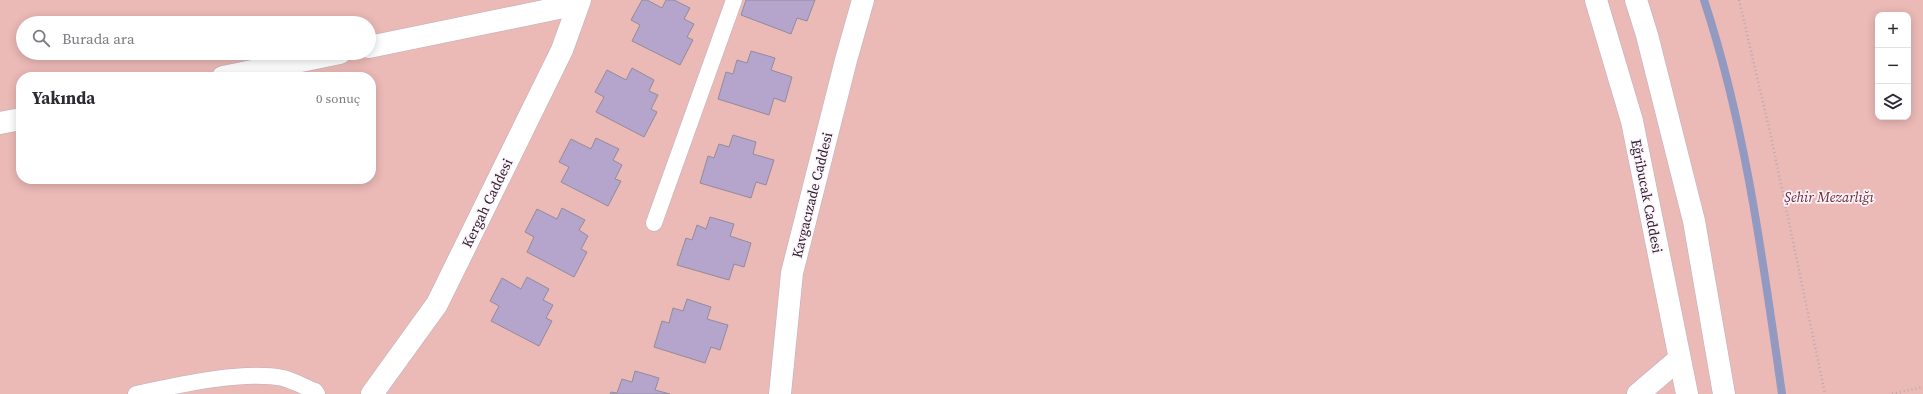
<!DOCTYPE html>
<html lang="tr">
<meta charset="utf-8">
<style>
:root{--surface:#fff;--page:#f2f2f3;--text:#2b2b33;--muted:#7c7c81;--line:#e1e1e2}
body{margin:0;font-family:"Source Serif 4",serif;background:var(--page);color:var(--text)}
.controls{position:absolute;right:12px;top:12px;display:grid;overflow:hidden;border-radius:8px;box-shadow:0 2px 10px #0003}
.controls button{width:36px;height:36px;display:grid;place-items:center;padding:0;border:0;border-bottom:1px solid var(--line);background:var(--surface);color:var(--text);font:20px sans-serif}
.list{margin:0;padding:0;list-style:none}
h2{display:flex;justify-content:space-between;align-items:center;height:52px;margin:0;padding:0 16px;font-size:17px}
h2 small{font-size:13px;font-weight:400;color:var(--muted)}
.icon{flex:none;width:22px;height:22px;fill:none;stroke:currentColor;stroke-width:2;stroke-linecap:round;stroke-linejoin:round}
.map{position:relative;flex:none;width:1923px;height:394px;overflow:hidden}
.search{position:absolute;background:var(--surface);box-shadow:0 2px 10px #0003;left:16px;top:16px;width:360px;height:44px;display:flex;align-items:center;gap:10px;box-sizing:border-box;padding:0 14px;border-radius:22px;color:var(--muted);font-size:15px}
.panel{position:absolute;background:var(--surface);box-shadow:0 2px 10px #0003;left:16px;top:72px;width:360px;height:112px;border-radius:16px}
.map>svg:first-child{display:block}
</style>
<div class="map">
<svg width="1923" height="394" viewBox="0 0 1923 394">
<rect width="100%" height="100%" fill="#f2e5f1"/>
<path fill="#ebb9b6" fill-rule="evenodd" d="M0 0H1923V394H0ZM1878 15H1908V117H1878ZM23 23H369V53H23ZM21 77H371V179H21Z"/>
<g fill="none" stroke-linecap="round" stroke-linejoin="round">
<path stroke="#939ac2" stroke-width="8" d="M1704 0C1746 127 1763 262 1782 394"/>
</g>
<g fill="#b5a4cc" stroke="#918c9a">
<path d="M642 0H647L662 8 666 0H674L690 8 684 19 694 24 687 37 693 40 680 65 632 41 640 25 631 20Z"/>
<path d="M746 0H815L807 21 797 18 791 34 741 15Z"/>
<path d="M751 51 775 58 771 70 792 77 785 102 774 98 769 115 718 99 726 72 733 74 737 60 747 63Z"/>
<path d="M632 68 654 80 649 91 658 95 651 109 657 112 644 137 596 112 604 97 595 92 607 70 626 80Z"/>
<path d="M733 135 756 142 753 154 774 160 766 185 756 182 751 198 700 183 708 156 714 158 719 144 729 147Z"/>
<path d="M596 138 619 149 613 160 622 165 615 179 621 181 608 206 561 182 569 167 559 162 571 139 591 149Z"/>
<path d="M562 208 585 220 579 230 588 236 581 249 587 252 574 277 527 252 534 237 525 232 537 209 557 219Z"/>
<path d="M710 217 734 224 730 236 751 243 744 267 734 264 729 280 677 265 686 238 692 240 697 225 706 229Z"/>
<path d="M527 277 549 289 543 300 553 305 546 318 552 321 539 346 491 321 499 306 490 301 502 278 521 289Z"/>
<path d="M687 299 711 307 707 319 728 325 720 350 711 347 705 363 654 347 662 321 669 323 673 308 683 311Z"/>
<path d="M635 371 659 378 655 390 670 394H610L611 392 617 393 622 379 632 382Z"/>
</g>
<g fill="none" stroke-linecap="round" stroke-linejoin="round">
<defs>
<g id="lane">
<path d="M654 223 734 0"/>
<path d="M136 394C177 385 243 370 283 378 294 381 305 387 315 391L317 394"/>
</g>
<g id="street">
<path d="M369 47 578 4"/>
<path d="M223 77 340 53"/>
<path d="M0 123 21 119"/>
<path d="M1638 394 1679 359"/>
</g>
<g id="secondary">
<path d="M372 394 437 304 562 50 580 0"/>
<path d="M780 394 792 273 846 60 863 0"/>
</g>
<g id="primary">
<path d="M1596 0 1632 121 1687 394"/>
<path d="M1636 0 1647 35 1694 221 1724 394"/>
</g>
</defs>
<use href="#lane" stroke="#bbafba" stroke-width="17"/>
<use href="#street" stroke="#bbafba" stroke-width="23"/>
<use href="#secondary" stroke="#bbafba" stroke-width="23"/>
<use href="#primary" stroke="#bbafba" stroke-width="23"/>
<g stroke="#b5aab4" stroke-width="2.5" stroke-dasharray="1 3" stroke-linecap="butt">
<path d="M1739 0 1770 132 1825 394"/>
<path d="M1892 394 1923 387"/>
</g>
<use href="#lane" stroke="#fff" stroke-width="16"/>
<use href="#street" stroke="#fff" stroke-width="22"/>
<use href="#secondary" stroke="#fff" stroke-width="22"/>
<use href="#primary" stroke="#fff" stroke-width="22"/>
</g>
<g text-anchor="middle" dominant-baseline="central" stroke-width="3.5" stroke-linejoin="round" paint-order="stroke">
<g font-size="14" fill="#2a2529" stroke="#fef3fd">
<text transform="translate(812 195) rotate(-76)">Kavgacızade Caddesi</text>
<text transform="translate(1647 196) rotate(79)">Eğribucak Caddesi</text>
<text transform="translate(487 203) rotate(-64)">Kergah Caddesi</text>
</g>
<g font-size="14" font-style="italic" fill="#682a2a" stroke="#fef3fd">
<text x="1829" y="197">Şehir Mezarlığı</text>
</g>
</g>
</svg>
<div class="controls">
<button>+</button>
<button>−</button>
<button><svg class="icon" aria-label="layers" viewBox="0 0 24 24"><path d="M12 4l9 5-9 5-9-5zM3 14l9 5 9-5"/></svg></button>
</div>
<div class="search"><svg class="icon" aria-label="search" viewBox="0 0 24 24"><circle cx="10" cy="10" r="6"/><path d="M15 15l6 6"/></svg>Burada ara</div>
<section class="panel">
<h2>Yakında<small>0 sonuç</small></h2>
<ul class="list">
</ul>
</section>
</div>
